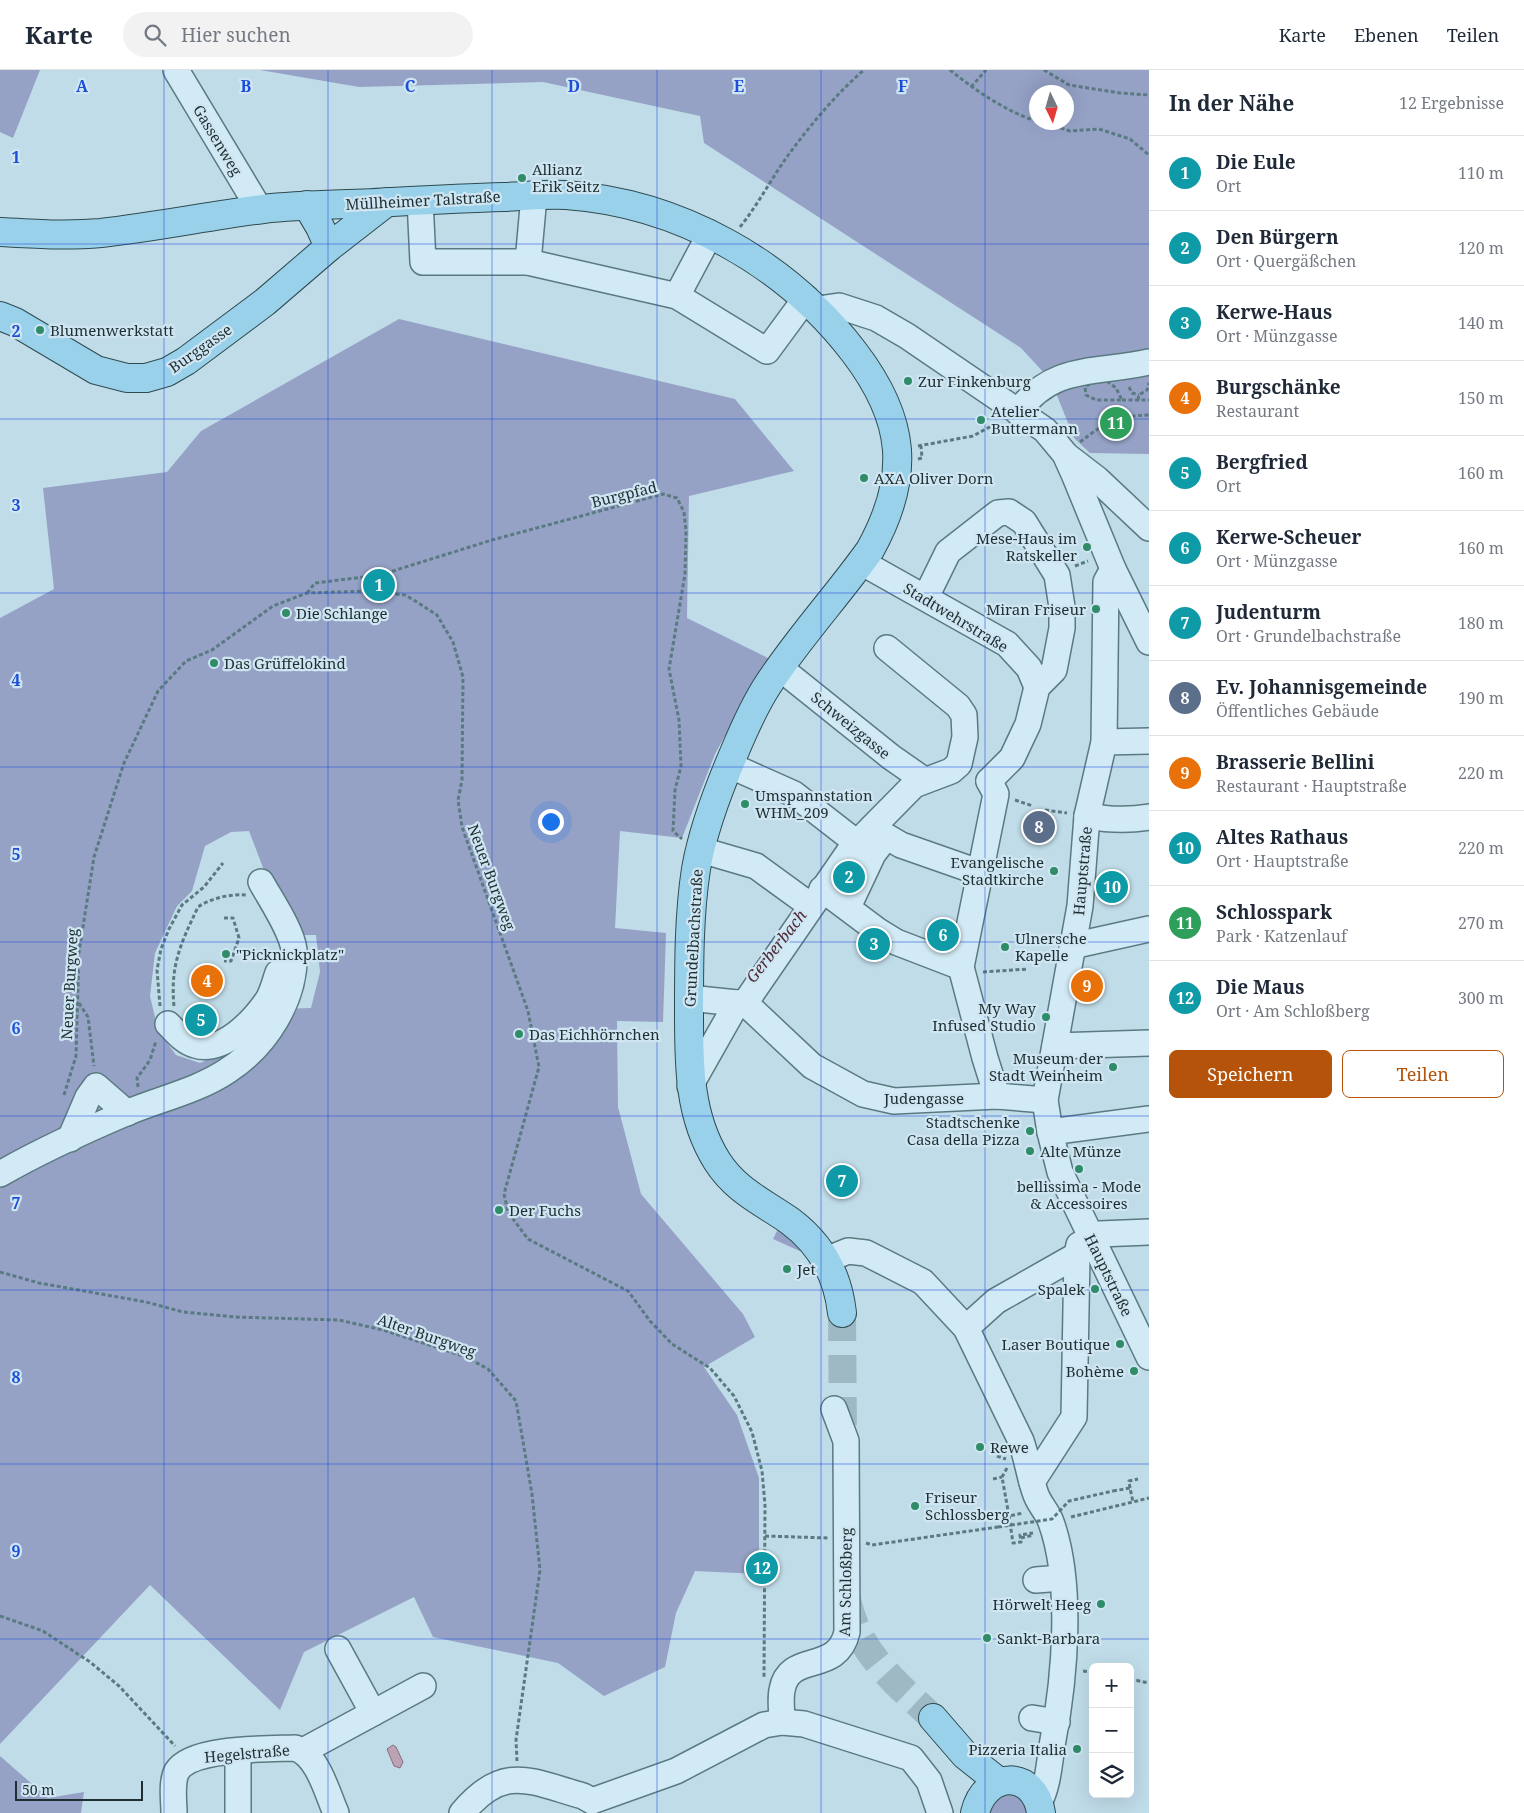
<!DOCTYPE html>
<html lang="de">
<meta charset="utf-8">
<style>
:root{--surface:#fff;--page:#f2f2f3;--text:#1f2937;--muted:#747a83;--line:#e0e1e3;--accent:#b45309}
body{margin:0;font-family:"Noto Serif",serif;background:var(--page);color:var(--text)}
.controls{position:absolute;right:15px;bottom:15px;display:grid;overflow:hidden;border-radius:8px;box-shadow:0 5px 20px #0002}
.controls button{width:45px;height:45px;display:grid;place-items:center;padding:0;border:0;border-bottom:1px solid var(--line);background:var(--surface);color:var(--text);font:25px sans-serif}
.compass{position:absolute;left:1029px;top:15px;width:45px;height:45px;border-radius:50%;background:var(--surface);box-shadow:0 5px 20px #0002;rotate:175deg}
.scale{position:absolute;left:15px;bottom:12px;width:128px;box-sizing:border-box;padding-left:5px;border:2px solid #1d2f32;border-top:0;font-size:14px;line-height:18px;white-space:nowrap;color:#1d2f32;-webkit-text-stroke:4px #cfe6f2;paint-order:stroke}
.you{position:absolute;left:550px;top:751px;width:18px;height:18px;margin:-12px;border:4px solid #fff;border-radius:50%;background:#1a73e8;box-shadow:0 0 0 8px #1a73e833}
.badge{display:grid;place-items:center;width:32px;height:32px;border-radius:50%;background:var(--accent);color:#fff;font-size:16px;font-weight:700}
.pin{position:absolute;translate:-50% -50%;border:2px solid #fff;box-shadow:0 1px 5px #0006}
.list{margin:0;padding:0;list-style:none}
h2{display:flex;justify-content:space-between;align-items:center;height:65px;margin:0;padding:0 20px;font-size:21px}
h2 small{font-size:16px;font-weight:400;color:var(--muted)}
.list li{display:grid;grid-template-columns:32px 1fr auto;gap:15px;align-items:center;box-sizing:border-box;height:75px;padding:0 20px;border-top:1px solid var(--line)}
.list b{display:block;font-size:19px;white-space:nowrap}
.list p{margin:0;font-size:16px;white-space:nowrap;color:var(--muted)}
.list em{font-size:16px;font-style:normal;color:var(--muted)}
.actions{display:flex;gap:10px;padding:15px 20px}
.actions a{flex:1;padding:11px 0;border:1px solid var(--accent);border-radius:8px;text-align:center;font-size:18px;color:var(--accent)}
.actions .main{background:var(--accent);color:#fff}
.icon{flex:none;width:28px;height:28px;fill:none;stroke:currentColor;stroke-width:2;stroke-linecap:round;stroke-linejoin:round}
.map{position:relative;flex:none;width:1149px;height:1743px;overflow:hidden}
header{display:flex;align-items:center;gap:30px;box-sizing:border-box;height:70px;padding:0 25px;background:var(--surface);border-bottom:1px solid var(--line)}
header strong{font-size:24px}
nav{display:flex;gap:28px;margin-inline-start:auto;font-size:18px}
.search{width:350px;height:45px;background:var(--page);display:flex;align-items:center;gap:12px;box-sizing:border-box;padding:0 18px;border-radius:28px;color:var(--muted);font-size:19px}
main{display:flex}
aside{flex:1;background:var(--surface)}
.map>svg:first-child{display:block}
</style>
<header>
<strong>Karte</strong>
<div class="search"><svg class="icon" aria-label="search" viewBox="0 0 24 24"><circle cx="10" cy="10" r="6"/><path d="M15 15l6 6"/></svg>Hier suchen</div>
<nav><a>Karte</a><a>Ebenen</a><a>Teilen</a></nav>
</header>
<main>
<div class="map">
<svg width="1149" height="1743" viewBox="0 0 1149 1743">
<rect width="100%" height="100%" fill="#c0dce9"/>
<g fill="#95a2c6" fill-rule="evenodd">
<path d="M0 0H40L13 68 0 62Z"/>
<path d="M260 0H1149V384L1090 383 1074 368 1056 323 1045 304 1021 278 704 73 700 46 543 12 359 17ZM1036 22H1066V52H1036Z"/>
<path d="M399 249 735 329 794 401 689 426 687 548 768 588 715 684 682 768 620 761 615 858 666 863 663 952 617 951 618 1037 641 1124 743 1244 755 1267 704 1297 737 1345 759 1408V1504L695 1501 676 1543 665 1597 604 1626 558 1593 433 1567 414 1527 304 1582 280 1640 150 1515 0 1674V548L54 519 43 418 167 402 201 361ZM249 761 275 829 297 865H316L320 902 311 938 278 939 244 973 200 993 176 985 158 960 150 926 155 883 177 836 192 821 205 776 231 762Z"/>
<path d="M778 1159H784L804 1183 773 1169Z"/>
<path d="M0 1686 48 1728 84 1722 81 1743H0Z"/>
<path d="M1000 1724H1018L1030 1743H987Z"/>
</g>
<path fill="#bca3b3" stroke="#896b7d" d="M393 1675 396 1677 403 1692 400 1698 394 1696 387 1679Z"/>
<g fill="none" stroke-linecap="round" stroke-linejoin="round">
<g stroke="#9fb9c4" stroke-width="28" stroke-dasharray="28 14" stroke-linecap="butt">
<path d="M842 1243 843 1367"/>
<path d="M847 1530C859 1584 895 1612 933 1648"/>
</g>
<defs>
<g id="minor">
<path d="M176 0 260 140"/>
<path d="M420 130 423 192H528L677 226 767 281 806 228"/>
<path d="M528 192 534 126"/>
<path d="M677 226 710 164"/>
<path d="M818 239 839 236 876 248 907 266 1045 360 1065 384 1074 404 1113 499 1149 572"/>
<path d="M1018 342C1053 293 1098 304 1149 292"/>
<path d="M1067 386 1097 409 1149 458"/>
<path d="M861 492 1007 574 1029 598 1037 617"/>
<path d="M1113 499 1106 512 1104 672 1087 746 1080 836 1045 1030 1050 1062 1060 1102 1149 1287"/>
<path d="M926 527 948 482 998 443 1009 442 1024 452 1057 505 1062 537V558L1054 600 1037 617 1028 654 1012 688 989 711"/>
<path d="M780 598 891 687 924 710"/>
<path d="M1104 672 1149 671"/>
<path d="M729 695 794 724 857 773"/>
<path d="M1087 746C1109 750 1127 751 1149 747"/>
<path d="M872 758 901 775 981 803"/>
<path d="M701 780 756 796 811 836"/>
<path d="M822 819 878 861 896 872 961 897 985 988 997 1026"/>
<path d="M848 837 873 784 886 767"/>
<path d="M1072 876 1149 859"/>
<path d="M961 897 996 724 989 711"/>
<path d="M689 928 737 933"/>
<path d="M745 933 851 779 914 715 951 701 959 694 965 667 964 645 958 636 887 578"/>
<path d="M745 933 812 996 863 1024 894 1031 997 1026 1045 1030"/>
<path d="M168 954C177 963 184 972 195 975 223 984 253 951 267 931 272 924 275 911 278 903"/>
<path d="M1055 976 1149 973"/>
<path d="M690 1016 737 933H745"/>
<path d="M1050 1062 1149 1049"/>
<path d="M70 1069 88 1027 96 1016 127 1043"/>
<path d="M0 1104C40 1081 84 1061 126 1043 159 1029 197 1021 227 1001 266 976 297 928 294 880 292 861 271 830 261 812"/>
<path d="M826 1190 848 1181 866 1183 923 1212 966 1258 1021 1371C1027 1388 1029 1405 1035 1422 1038 1433 1047 1441 1051 1452 1073 1513 1065 1607 1053 1670 1049 1692 1049 1713 1039 1733"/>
<path d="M966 1258 996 1231 1077 1185"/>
<path d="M1032 1412 1074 1347 1077 1185 1079 1175 1099 1164 1149 1162"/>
<path d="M1036 1510 1062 1508"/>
<path d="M338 1579 373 1643"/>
<path d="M1032 1648 1057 1652"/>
<path d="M782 1652C782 1642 780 1630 782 1620 789 1580 837 1606 847 1562L846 1371 834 1339"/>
<path d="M303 1681 423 1616"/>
<path d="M592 1731 676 1701 764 1655 782 1652 804 1654 911 1688 929 1711 940 1743"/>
<path d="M174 1743C174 1731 171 1712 177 1701 192 1677 268 1679 295 1678 318 1685 327 1723 336 1743"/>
<path d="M238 1743V1682"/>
<path d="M462 1743C504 1693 529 1711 583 1726L592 1731"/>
</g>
<g id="major">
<path d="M307 135 320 157 329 177"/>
<path d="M0 162C34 164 67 166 101 163 155 157 209 146 263 139 306 134 349 135 392 132 429 130 467 128 504 127 525 126 546 124 566 125 679 133 786 193 854 282 906 350 911 406 870 480 838 525 800 566 769 613 755 634 744 659 734 683 718 720 703 759 696 799 689 844 689 893 689 939 689 992 688 1045 717 1091 736 1121 763 1132 790 1151 821 1174 838 1206 842 1243"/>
<path d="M0 246 15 252 96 300 127 308H146L167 302 186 291 265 232 329 177 387 132"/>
<path d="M933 1648 965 1685 999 1712"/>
<path d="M975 1743C985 1700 1035 1699 1041 1743"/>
</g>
</defs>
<use href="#minor" stroke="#5a7a81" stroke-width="28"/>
<use href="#major" stroke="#2e4b4f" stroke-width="30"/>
<g stroke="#5a7a81" stroke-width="3" stroke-dasharray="4 2.5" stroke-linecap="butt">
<path d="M950 0C975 20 1005 41 1036 51"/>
<path d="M1044 0 1069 15 1120 23 1149 25"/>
<path d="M971 17 986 0"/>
<path d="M1042 52 1070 61 1099 59 1130 69 1149 85"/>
<path d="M740 157C760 132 773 105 792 80 813 52 838 22 864 0"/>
<path d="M1107 311 1116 318 1122 330H1096L1086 325 1085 318 1091 312Z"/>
<path d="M1129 317 1132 323 1139 325"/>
<path d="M1122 330H1149"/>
<path d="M1138 330 1139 325 1147 320 1149 313"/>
<path d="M1080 372C1105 353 1116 346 1149 345"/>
<path d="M918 376 973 366 997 353"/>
<path d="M918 389 922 388 921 376"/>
<path d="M1075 496 1088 491"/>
<path d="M307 523 315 513 380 505 492 470 663 424 677 428 684 442 686 461 685 504 669 599 679 650 681 696 675 720 673 761 682 769"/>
<path d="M1015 730 1033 736"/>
<path d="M1045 740 1067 743"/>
<path d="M224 848H233L239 868 231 891H224"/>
<path d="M983 902 1028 899"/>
<path d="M211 907 223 906"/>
<path d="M79 933 88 947 94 996"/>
<path d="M160 936 157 900 161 879 169 859 182 835 204 817 223 793"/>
<path d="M174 936C170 895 181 873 198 837 211 828 230 824 246 825"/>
<path d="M138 1017 137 1008 150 990 156 971"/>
<path d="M64 1025 76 986 79 882 94 787 124 693 158 621 186 591 212 580 273 536 307 523 369 521 405 525 417 532 437 545 453 572 463 607 462 710 458 730 462 757 528 941 539 997 504 1124 508 1142 528 1169 628 1221 650 1251 672 1274 710 1298 734 1326 752 1362 762 1401 765 1435 764 1607"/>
<path d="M0 1202 39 1213 146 1232 183 1242 235 1247 339 1250 383 1260 466 1287 488 1299 516 1331 532 1424 540 1500 516 1670 517 1691"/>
<path d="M997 1386 1006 1389"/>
<path d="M1007 1398 1002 1407 1009 1446 1023 1443"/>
<path d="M993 1409 1002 1407"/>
<path d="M1130 1418 1129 1411 1138 1409"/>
<path d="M1113 1421 1130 1418 1133 1432"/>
<path d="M1009 1446 1013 1473 1021 1472 1020 1465 1033 1463"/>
<path d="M1071 1447 1149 1428"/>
<path d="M765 1466 828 1468"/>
<path d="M1021 1468 1033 1465"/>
<path d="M866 1473 872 1475 998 1457"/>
<path d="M0 1546 43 1561 90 1592 119 1616 175 1676"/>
<path d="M1083 1601 1093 1602"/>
<path d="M1130 1609 1149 1613"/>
</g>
<use href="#minor" stroke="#d2eaf5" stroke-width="25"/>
<use href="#major" stroke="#9ad1ea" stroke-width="28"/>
<path stroke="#5a7a81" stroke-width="3" stroke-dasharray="4 2.5" stroke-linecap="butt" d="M998 1457 1052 1449 1069 1431 1113 1421"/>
</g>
<path fill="none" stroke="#1d4ed8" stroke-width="1" stroke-opacity="0.55" d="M164 0V1743M328 0V1743M492 0V1743M657 0V1743M821 0V1743M985 0V1743M0 174H1149M0 349H1149M0 523H1149M0 697H1149M0 872H1149M0 1046H1149M0 1220H1149M0 1394H1149M0 1569H1149"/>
<g fill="#2f8b68" stroke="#cfe6f2" stroke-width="2">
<circle cx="522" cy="108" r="5"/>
<circle cx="40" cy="260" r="5"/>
<circle cx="908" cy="311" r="5"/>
<circle cx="981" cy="350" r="5"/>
<circle cx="864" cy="408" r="5"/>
<circle cx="1087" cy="477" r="5"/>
<circle cx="1096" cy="539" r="5"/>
<circle cx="286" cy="543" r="5"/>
<circle cx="214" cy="593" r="5"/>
<circle cx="745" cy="734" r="5"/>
<circle cx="1054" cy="801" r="5"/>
<circle cx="1005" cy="877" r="5"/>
<circle cx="226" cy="884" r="5"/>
<circle cx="1046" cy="947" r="5"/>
<circle cx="519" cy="964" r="5"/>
<circle cx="1113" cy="997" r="5"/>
<circle cx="1030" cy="1061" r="5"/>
<circle cx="1030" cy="1081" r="5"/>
<circle cx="1079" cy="1099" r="5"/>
<circle cx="499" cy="1140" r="5"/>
<circle cx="787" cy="1199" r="5"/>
<circle cx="1095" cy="1219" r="5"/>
<circle cx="1120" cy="1274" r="5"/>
<circle cx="1134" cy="1301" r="5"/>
<circle cx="980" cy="1377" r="5"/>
<circle cx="915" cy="1436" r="5"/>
<circle cx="1101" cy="1534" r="5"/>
<circle cx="987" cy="1568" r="5"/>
<circle cx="1077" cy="1679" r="5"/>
</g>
<g text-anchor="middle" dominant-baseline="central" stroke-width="4.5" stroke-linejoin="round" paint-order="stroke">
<g font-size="15" fill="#1d2f32" stroke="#cfe6f2">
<text transform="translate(218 70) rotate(59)">Gassenweg</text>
<text transform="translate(423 130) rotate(-3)">Müllheimer Talstraße</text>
<text transform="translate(200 278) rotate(-35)">Burggasse</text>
<text transform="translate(624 424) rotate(-14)">Burgpfad</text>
<text transform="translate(956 547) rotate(31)">Stadtwehrstraße</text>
<text transform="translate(851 655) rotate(39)">Schweizgasse</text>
<text transform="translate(1082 801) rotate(-85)">Hauptstraße</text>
<text transform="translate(492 807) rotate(70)">Neuer Burgweg</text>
<text transform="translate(693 868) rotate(-87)">Grundelbachstraße</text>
<text transform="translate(69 914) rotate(-87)">Neuer Burgweg</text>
<text x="924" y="1028">Judengasse</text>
<text transform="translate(1109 1205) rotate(64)">Hauptstraße</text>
<text transform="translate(427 1265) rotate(19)">Alter Burgweg</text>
<text transform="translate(845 1512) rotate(-89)">Am Schloßberg</text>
<text transform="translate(247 1683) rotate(-5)">Hegelstraße</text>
</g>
<g font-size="15" fill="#1d2f32" stroke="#cfe6f2" text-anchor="start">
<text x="532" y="99">Allianz<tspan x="532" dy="17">Erik Seitz</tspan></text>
<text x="50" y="260">Blumenwerkstatt</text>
<text x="918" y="311">Zur Finkenburg</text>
<text x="991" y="341">Atelier<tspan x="991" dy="17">Buttermann</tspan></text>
<text x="874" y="408">AXA Oliver Dorn</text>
<text x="1077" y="468" text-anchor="end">Mese-Haus im<tspan x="1077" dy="17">Ratskeller</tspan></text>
<text x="1086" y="539" text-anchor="end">Miran Friseur</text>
<text x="296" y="543">Die Schlange</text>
<text x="224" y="593">Das Grüffelokind</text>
<text x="755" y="725">Umspannstation<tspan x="755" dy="17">WHM_209</tspan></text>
<text x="1044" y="792" text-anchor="end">Evangelische<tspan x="1044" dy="17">Stadtkirche</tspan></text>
<text x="1015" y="868">Ulnersche<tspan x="1015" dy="17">Kapelle</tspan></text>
<text x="236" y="884">"Picknickplatz"</text>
<text x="1036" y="938" text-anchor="end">My Way<tspan x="1036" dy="17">Infused Studio</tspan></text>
<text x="529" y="964">Das Eichhörnchen</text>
<text x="1103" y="988" text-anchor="end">Museum der<tspan x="1103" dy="17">Stadt Weinheim</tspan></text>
<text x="1020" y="1052" text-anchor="end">Stadtschenke<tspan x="1020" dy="17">Casa della Pizza</tspan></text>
<text x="1040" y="1081">Alte Münze</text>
<text x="1079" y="1116" text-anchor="middle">bellissima - Mode<tspan x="1079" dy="17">&amp; Accessoires</tspan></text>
<text x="509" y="1140">Der Fuchs</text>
<text x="797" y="1199">Jet</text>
<text x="1085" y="1219" text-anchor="end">Spalek</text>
<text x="1110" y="1274" text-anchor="end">Laser Boutique</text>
<text x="1124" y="1301" text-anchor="end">Bohème</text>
<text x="990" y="1377">Rewe</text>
<text x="925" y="1427">Friseur<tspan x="925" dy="17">Schlossberg</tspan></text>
<text x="1091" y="1534" text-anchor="end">Hörwelt Heeg</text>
<text x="997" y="1568">Sankt-Barbara</text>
<text x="1067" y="1679" text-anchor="end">Pizzeria Italia</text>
</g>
<g font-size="16" font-style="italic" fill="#502d3c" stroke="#cfe6f2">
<text transform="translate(776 876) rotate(-52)">Gerberbach</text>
</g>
</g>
<g font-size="16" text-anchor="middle" font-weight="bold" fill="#1d4ed8" stroke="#cfe6f2" stroke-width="4.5" stroke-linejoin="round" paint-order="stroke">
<text x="82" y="22">A</text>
<text x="246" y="22">B</text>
<text x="410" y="22">C</text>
<text x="574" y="22">D</text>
<text x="739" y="22">E</text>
<text x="903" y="22">F</text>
<text x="16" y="93">1</text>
<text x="16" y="267">2</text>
<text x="16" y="441">3</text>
<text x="16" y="616">4</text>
<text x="16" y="790">5</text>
<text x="16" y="964">6</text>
<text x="16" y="1139">7</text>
<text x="16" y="1313">8</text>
<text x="16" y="1487">9</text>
</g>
</svg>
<div class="controls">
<button>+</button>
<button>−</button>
<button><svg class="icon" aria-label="layers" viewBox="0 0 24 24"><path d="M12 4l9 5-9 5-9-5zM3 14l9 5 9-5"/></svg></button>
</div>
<svg class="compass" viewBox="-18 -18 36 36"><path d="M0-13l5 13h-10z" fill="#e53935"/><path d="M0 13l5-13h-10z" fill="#747a83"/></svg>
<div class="scale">50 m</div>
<div class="you"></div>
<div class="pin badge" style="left:379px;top:515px;background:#0f9aa8">1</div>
<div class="pin badge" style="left:849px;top:807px;background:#0f9aa8">2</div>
<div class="pin badge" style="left:874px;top:874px;background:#0f9aa8">3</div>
<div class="pin badge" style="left:207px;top:911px;background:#e8710a">4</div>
<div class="pin badge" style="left:201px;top:950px;background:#0f9aa8">5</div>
<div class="pin badge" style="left:943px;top:865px;background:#0f9aa8">6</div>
<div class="pin badge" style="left:842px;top:1111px;background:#0f9aa8">7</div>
<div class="pin badge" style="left:1039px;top:757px;background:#5c6f8a">8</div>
<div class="pin badge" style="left:1087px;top:916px;background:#e8710a">9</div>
<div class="pin badge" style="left:1112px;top:817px;background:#0f9aa8">10</div>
<div class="pin badge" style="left:1116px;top:353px;background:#2e9e5b">11</div>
<div class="pin badge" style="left:762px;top:1498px;background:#0f9aa8">12</div>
</div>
<aside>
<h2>In der Nähe<small>12 Ergebnisse</small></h2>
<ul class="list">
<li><span class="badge" style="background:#0f9aa8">1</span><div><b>Die Eule</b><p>Ort</p></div><em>110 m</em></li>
<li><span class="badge" style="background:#0f9aa8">2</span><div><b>Den Bürgern</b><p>Ort · Quergäßchen</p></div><em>120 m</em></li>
<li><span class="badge" style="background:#0f9aa8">3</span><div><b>Kerwe-Haus</b><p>Ort · Münzgasse</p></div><em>140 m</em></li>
<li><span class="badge" style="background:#e8710a">4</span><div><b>Burgschänke</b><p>Restaurant</p></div><em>150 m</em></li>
<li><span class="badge" style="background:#0f9aa8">5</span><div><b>Bergfried</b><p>Ort</p></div><em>160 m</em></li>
<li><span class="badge" style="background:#0f9aa8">6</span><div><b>Kerwe-Scheuer</b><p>Ort · Münzgasse</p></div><em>160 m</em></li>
<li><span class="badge" style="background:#0f9aa8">7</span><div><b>Judenturm</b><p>Ort · Grundelbachstraße</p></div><em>180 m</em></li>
<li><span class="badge" style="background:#5c6f8a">8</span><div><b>Ev. Johannisgemeinde</b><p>Öffentliches Gebäude</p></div><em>190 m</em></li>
<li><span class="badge" style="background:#e8710a">9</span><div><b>Brasserie Bellini</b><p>Restaurant · Hauptstraße</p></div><em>220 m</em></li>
<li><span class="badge" style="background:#0f9aa8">10</span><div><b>Altes Rathaus</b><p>Ort · Hauptstraße</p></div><em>220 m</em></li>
<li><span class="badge" style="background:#2e9e5b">11</span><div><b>Schlosspark</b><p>Park · Katzenlauf</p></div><em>270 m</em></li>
<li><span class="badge" style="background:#0f9aa8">12</span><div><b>Die Maus</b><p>Ort · Am Schloßberg</p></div><em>300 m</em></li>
</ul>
<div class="actions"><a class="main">Speichern</a><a>Teilen</a></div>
</aside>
</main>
